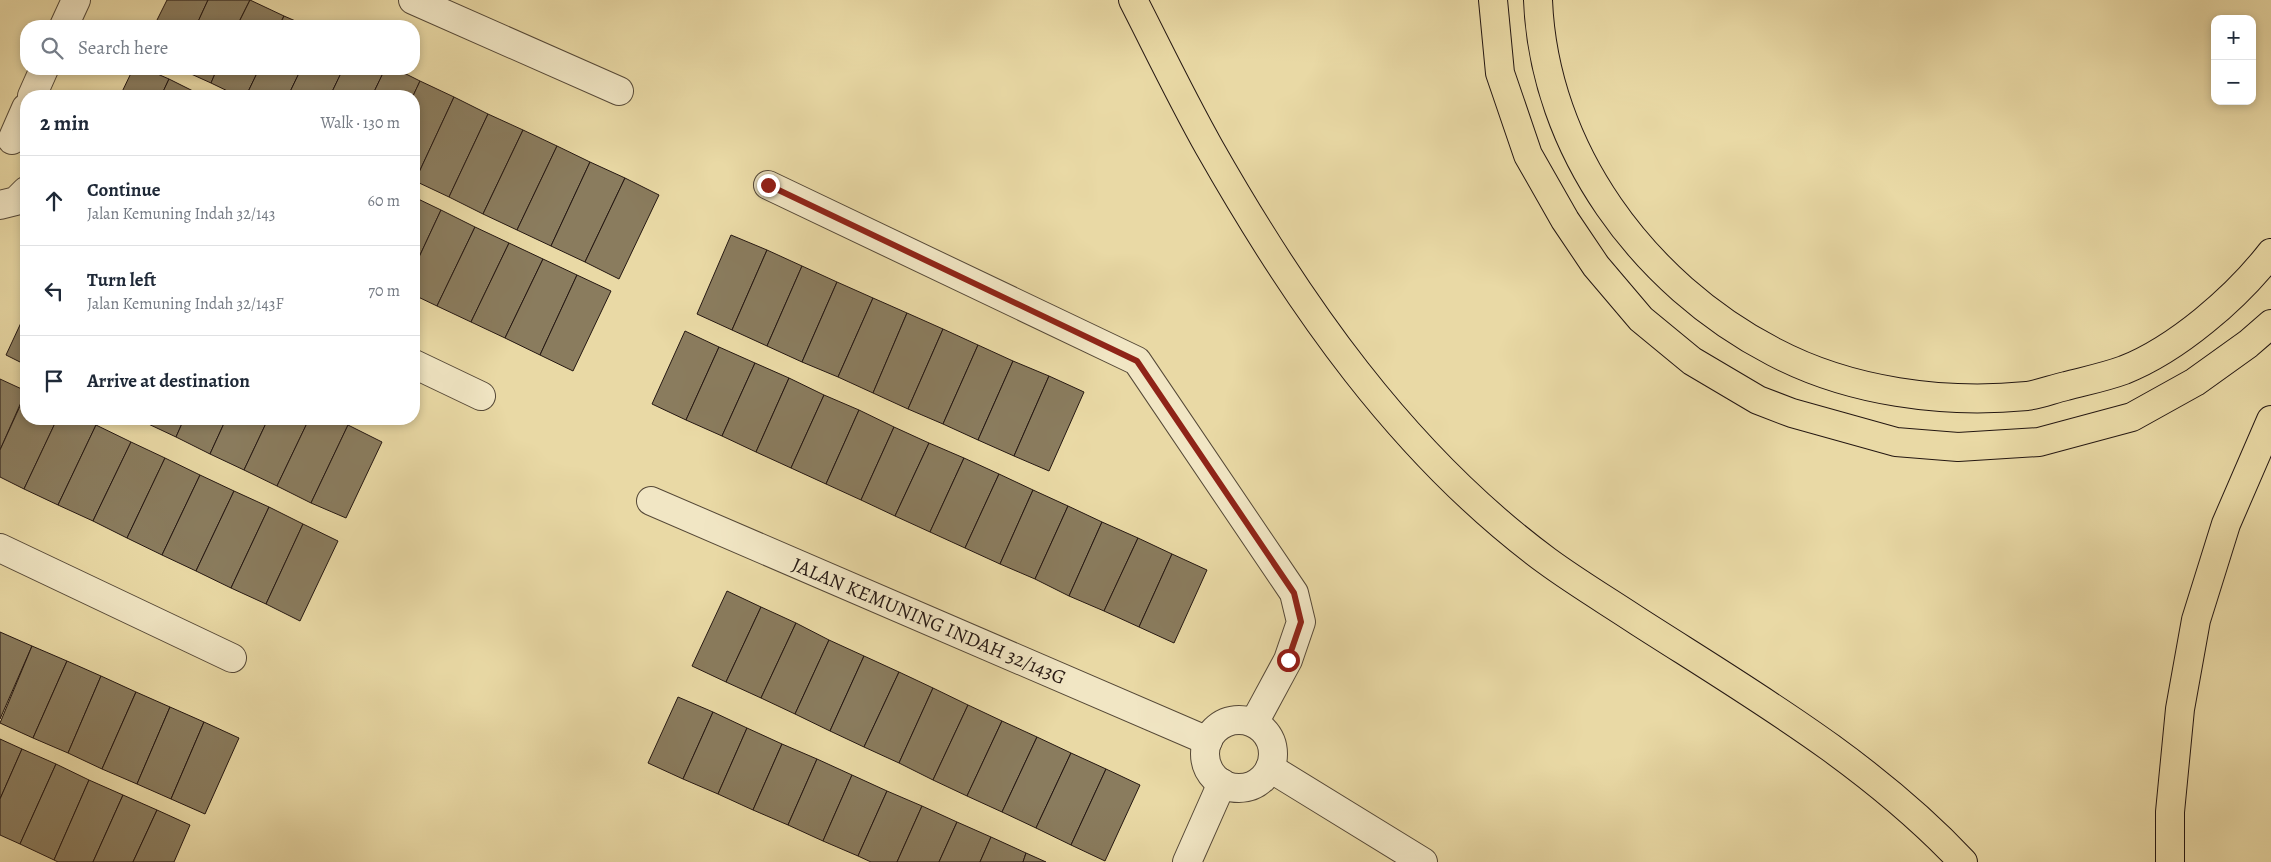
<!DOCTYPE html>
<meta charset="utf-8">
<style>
:root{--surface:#fff;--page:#f6f6f7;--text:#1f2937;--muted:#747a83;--line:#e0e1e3}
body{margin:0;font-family:Alegreya,serif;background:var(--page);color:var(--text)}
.controls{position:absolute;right:15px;top:15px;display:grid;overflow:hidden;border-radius:10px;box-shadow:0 2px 8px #0003}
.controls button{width:45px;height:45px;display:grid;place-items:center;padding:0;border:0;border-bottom:1px solid var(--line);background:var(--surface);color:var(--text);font:25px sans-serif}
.stop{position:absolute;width:15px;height:15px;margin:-11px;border:4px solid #8f2418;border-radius:50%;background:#fff}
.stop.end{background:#8f2418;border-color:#fff;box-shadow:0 1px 5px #0008}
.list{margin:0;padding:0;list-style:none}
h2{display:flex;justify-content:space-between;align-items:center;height:65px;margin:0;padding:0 20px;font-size:21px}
h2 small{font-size:16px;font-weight:400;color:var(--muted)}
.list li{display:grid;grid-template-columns:32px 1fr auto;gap:15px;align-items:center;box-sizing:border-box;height:90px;padding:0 20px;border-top:1px solid var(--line)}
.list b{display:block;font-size:19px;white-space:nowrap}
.list p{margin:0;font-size:16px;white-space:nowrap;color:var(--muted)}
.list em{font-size:16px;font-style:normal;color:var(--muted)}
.icon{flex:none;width:28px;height:28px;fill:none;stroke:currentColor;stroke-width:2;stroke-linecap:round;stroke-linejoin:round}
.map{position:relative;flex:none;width:2271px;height:862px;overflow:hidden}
.search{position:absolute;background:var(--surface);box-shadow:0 2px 8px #0003;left:20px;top:20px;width:400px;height:55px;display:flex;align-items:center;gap:12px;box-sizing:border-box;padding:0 18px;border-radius:20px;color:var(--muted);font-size:19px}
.panel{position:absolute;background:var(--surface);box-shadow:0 2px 8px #0003;left:20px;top:90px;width:400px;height:335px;border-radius:20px}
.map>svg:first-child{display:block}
</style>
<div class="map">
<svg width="2271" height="862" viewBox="0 0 2271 862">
<rect width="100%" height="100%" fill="#e9d9a5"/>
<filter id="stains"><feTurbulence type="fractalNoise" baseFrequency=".004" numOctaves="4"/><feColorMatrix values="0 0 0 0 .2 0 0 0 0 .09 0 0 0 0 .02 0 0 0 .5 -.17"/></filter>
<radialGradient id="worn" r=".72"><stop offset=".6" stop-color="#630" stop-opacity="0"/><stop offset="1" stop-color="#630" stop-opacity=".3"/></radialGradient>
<g fill="#8a7c5e" stroke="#241712">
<path d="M167 0H208L196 26H154Z"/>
<path d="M208 0H250L237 26H196Z"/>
<path d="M250 0 284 16 279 26H237Z"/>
<path d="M284 16 307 26H279Z"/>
<path d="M133 69H146L169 79 161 96H120Z"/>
<path d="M180 69H217L211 83Z"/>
<path d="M217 69H259L246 96H238L211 83Z"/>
<path d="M259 69H301L288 96H246Z"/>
<path d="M301 69H343L330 96H288Z"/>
<path d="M343 69H385L372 96H330Z"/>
<path d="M385 69H396L420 81 413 96H372Z"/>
<path d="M169 79 203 96H161Z"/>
<path d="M420 81 454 97 415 181 413 96Z"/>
<path d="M454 97 488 114 449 197 415 181Z"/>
<path d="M488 114 523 130 483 214 449 197Z"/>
<path d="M523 130 557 146 517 230 483 214Z"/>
<path d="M557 146 590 162 551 246 517 230Z"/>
<path d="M590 162 625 178 585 262 551 246Z"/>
<path d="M625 178 659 195 619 279 585 262Z"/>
<path d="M414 197 441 210 414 268Z"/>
<path d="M441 210 475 227 437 306 414 295V268Z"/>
<path d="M475 227 509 243 471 322 437 306Z"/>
<path d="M731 235 767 250 732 330 697 314Z"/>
<path d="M509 243 543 259 505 338 471 322Z"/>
<path d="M767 250 802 266 767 346 732 330Z"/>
<path d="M543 259 577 275 540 355 505 338Z"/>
<path d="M802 266 837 282 802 362 767 346Z"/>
<path d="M577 275 611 291 573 371 540 355Z"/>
<path d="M837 282 873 298 838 377 802 362Z"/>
<path d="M873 298 907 313 873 393 838 377Z"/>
<path d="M26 312V365L6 355Z"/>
<path d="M907 313 943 329 908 409 873 393Z"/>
<path d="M943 329 978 345 943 424 908 409Z"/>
<path d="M685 331 719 347 686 420 652 404Z"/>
<path d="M978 345 1013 361 978 440 943 424Z"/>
<path d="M719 347 755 363 722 436 686 420Z"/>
<path d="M1013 361 1049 376 1014 456 978 440Z"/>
<path d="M755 363 789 378 756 452 722 436Z"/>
<path d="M1049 376 1084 392 1049 471 1014 456Z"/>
<path d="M789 378 824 395 791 468 756 452Z"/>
<path d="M0 379 26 391 0 450Z"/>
<path d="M26 393V419H57L24 489 0 477V450Z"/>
<path d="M824 395 859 410 826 484 791 468Z"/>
<path d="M859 410 894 427 861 500 826 484Z"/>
<path d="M57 419H83L96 425 58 505 24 489Z"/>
<path d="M143 419H184L176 437 142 421Z"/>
<path d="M184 419H226L210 454 176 437Z"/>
<path d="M226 419H268L244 470 210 454Z"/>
<path d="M268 419H309L277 486 244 470Z"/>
<path d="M309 419H334L348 425 311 503 277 486Z"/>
<path d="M96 425 131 442 93 521 58 505Z"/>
<path d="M348 425 382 442 346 518 311 503Z"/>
<path d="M894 427 929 443 895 516 861 500Z"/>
<path d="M131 442 165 458 127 538 93 521Z"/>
<path d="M929 443 964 458 930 532 895 516Z"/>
<path d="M165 458 200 475 162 555 127 538Z"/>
<path d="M964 458 999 474 965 548 930 532Z"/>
<path d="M999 474 1033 490 1000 564 965 548Z"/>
<path d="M200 475 234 491 196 571 162 555Z"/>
<path d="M1033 490 1068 506 1035 579 1000 564Z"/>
<path d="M234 491 269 507 231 588 196 571Z"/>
<path d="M1068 506 1102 522 1069 596 1035 579Z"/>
<path d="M269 507 303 524 266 604 231 588Z"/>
<path d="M1102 522 1138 538 1104 611 1069 596Z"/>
<path d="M303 524 338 541 300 621 266 604Z"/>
<path d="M1138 538 1172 554 1139 627 1104 611Z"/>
<path d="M1172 554 1207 570 1174 643 1139 627Z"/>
<path d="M727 591 761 607 726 682 692 666Z"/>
<path d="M761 607 796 623 761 698 726 682Z"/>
<path d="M796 623 829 640 795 714 761 698Z"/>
<path d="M0 632 32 646 0 719Z"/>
<path d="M829 640 864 656 830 731 795 714Z"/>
<path d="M32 646 67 661 33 738 0 723Z"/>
<path d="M864 656 899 672 864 747 830 731Z"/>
<path d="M67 661 101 676 68 753 33 738Z"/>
<path d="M899 672 933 688 899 763 864 747Z"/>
<path d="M101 676 136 692 102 769 68 753Z"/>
<path d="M933 688 968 705 933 780 899 763Z"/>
<path d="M136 692 170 707 137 784 102 769Z"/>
<path d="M678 697 713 712 683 779 648 763Z"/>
<path d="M968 705 1002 721 967 796 933 780Z"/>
<path d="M170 707 204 722 171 799 137 784Z"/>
<path d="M713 712 747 728 718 794 683 779Z"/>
<path d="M1002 721 1037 737 1002 812 967 796Z"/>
<path d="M204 722 239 738 205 814 171 799Z"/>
<path d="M747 728 782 744 753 810 718 794Z"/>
<path d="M1037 737 1071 753 1036 828 1002 812Z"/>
<path d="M0 739 22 749 0 799Z"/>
<path d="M782 744 817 759 788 825 753 810Z"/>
<path d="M22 749 56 764 20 844 0 835V799Z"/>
<path d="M1071 753 1106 769 1071 845 1036 828Z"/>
<path d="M817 759 852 775 823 841 788 825Z"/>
<path d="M56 764 89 780 54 860 20 844Z"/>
<path d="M1106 769 1140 785 1105 861 1071 845Z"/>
<path d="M852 775 887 791 858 856 823 841Z"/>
<path d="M89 780 123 795 93 862H58L54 860Z"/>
<path d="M887 791 922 806 897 862H871L858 856Z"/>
<path d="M123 795 157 810 133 862H93Z"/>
<path d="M922 806 957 822 939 862H897Z"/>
<path d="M157 810 190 825 174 862H133Z"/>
<path d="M957 822 991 837 980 862H939Z"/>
<path d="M991 837 1026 853 1023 862H980Z"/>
<path d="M1026 853 1046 862H1023Z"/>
</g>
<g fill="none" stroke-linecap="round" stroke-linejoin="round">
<defs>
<g id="minor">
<path d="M413 0 619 91"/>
<path d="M64 26 76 0"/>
<path d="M32 96 44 69"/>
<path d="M12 140 26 108"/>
<path d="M768 185 1137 361 1294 593 1301 622 1288 660 1254 723"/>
<path d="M0 205 16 201 26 191"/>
<path d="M414 364 481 396"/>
<path d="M651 501 1208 741"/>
<path d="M0 548 232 658"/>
<circle cx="1239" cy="754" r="34"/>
<path d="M1270 768 1423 862"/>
<path d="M1187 862 1222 783"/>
</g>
<g id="highway">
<path d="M1133 0C1158 49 1182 99 1209 147 1297 302 1402 454 1547 561 1577 583 1609 602 1639 622 1753 695 1870 763 1963 862"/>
<path d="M1493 0 1500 73 1528 155 1565 220 1596 266 1641 319 1692 361 1758 400 1792 413 1896 442 1958 447 2039 442 2132 417 2195 382 2248 344 2271 324"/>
<path d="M1538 0C1544 150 1643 284 1774 352 1850 392 1943 404 2027 396 2040 394 2053 389 2066 386 2085 381 2105 377 2124 370 2177 349 2236 298 2271 253"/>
<path d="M2170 862V812L2180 709 2196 620 2226 524 2271 420"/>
</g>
</defs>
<use href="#minor" stroke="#554837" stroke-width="30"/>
<use href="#highway" stroke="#241712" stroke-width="30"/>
<use href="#minor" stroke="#f1e6c4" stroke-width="28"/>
<use href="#highway" stroke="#e9d9a5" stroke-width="28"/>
</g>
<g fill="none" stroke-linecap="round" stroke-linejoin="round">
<path stroke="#8f2418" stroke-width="6" d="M768 185 1137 361 1294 593 1301 622 1288 660"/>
</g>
<g text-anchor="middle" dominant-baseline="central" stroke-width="5" stroke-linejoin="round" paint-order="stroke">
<g font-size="20" fill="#241712" stroke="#f1e6c4">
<text transform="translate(929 621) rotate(23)">JALAN KEMUNING INDAH 32/143G</text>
</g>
</g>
<rect width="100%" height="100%" filter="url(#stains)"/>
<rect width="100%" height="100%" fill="url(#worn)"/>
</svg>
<div class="controls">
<button>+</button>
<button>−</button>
</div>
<div class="stop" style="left:1288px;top:660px"></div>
<div class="stop end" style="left:768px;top:185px"></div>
<div class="search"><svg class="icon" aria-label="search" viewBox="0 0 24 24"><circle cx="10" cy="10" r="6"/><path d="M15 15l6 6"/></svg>Search here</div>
<section class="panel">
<h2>2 min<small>Walk · 130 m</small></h2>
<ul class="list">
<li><svg class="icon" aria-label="ahead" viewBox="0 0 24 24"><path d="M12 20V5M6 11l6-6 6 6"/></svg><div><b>Continue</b><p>Jalan Kemuning Indah 32/143</p></div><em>60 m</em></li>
<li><svg class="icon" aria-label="left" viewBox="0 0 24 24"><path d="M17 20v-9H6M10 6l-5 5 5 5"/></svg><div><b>Turn left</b><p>Jalan Kemuning Indah 32/143F</p></div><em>70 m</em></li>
<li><svg class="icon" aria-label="arrive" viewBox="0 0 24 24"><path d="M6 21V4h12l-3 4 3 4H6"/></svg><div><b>Arrive at destination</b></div></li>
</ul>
</section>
</div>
